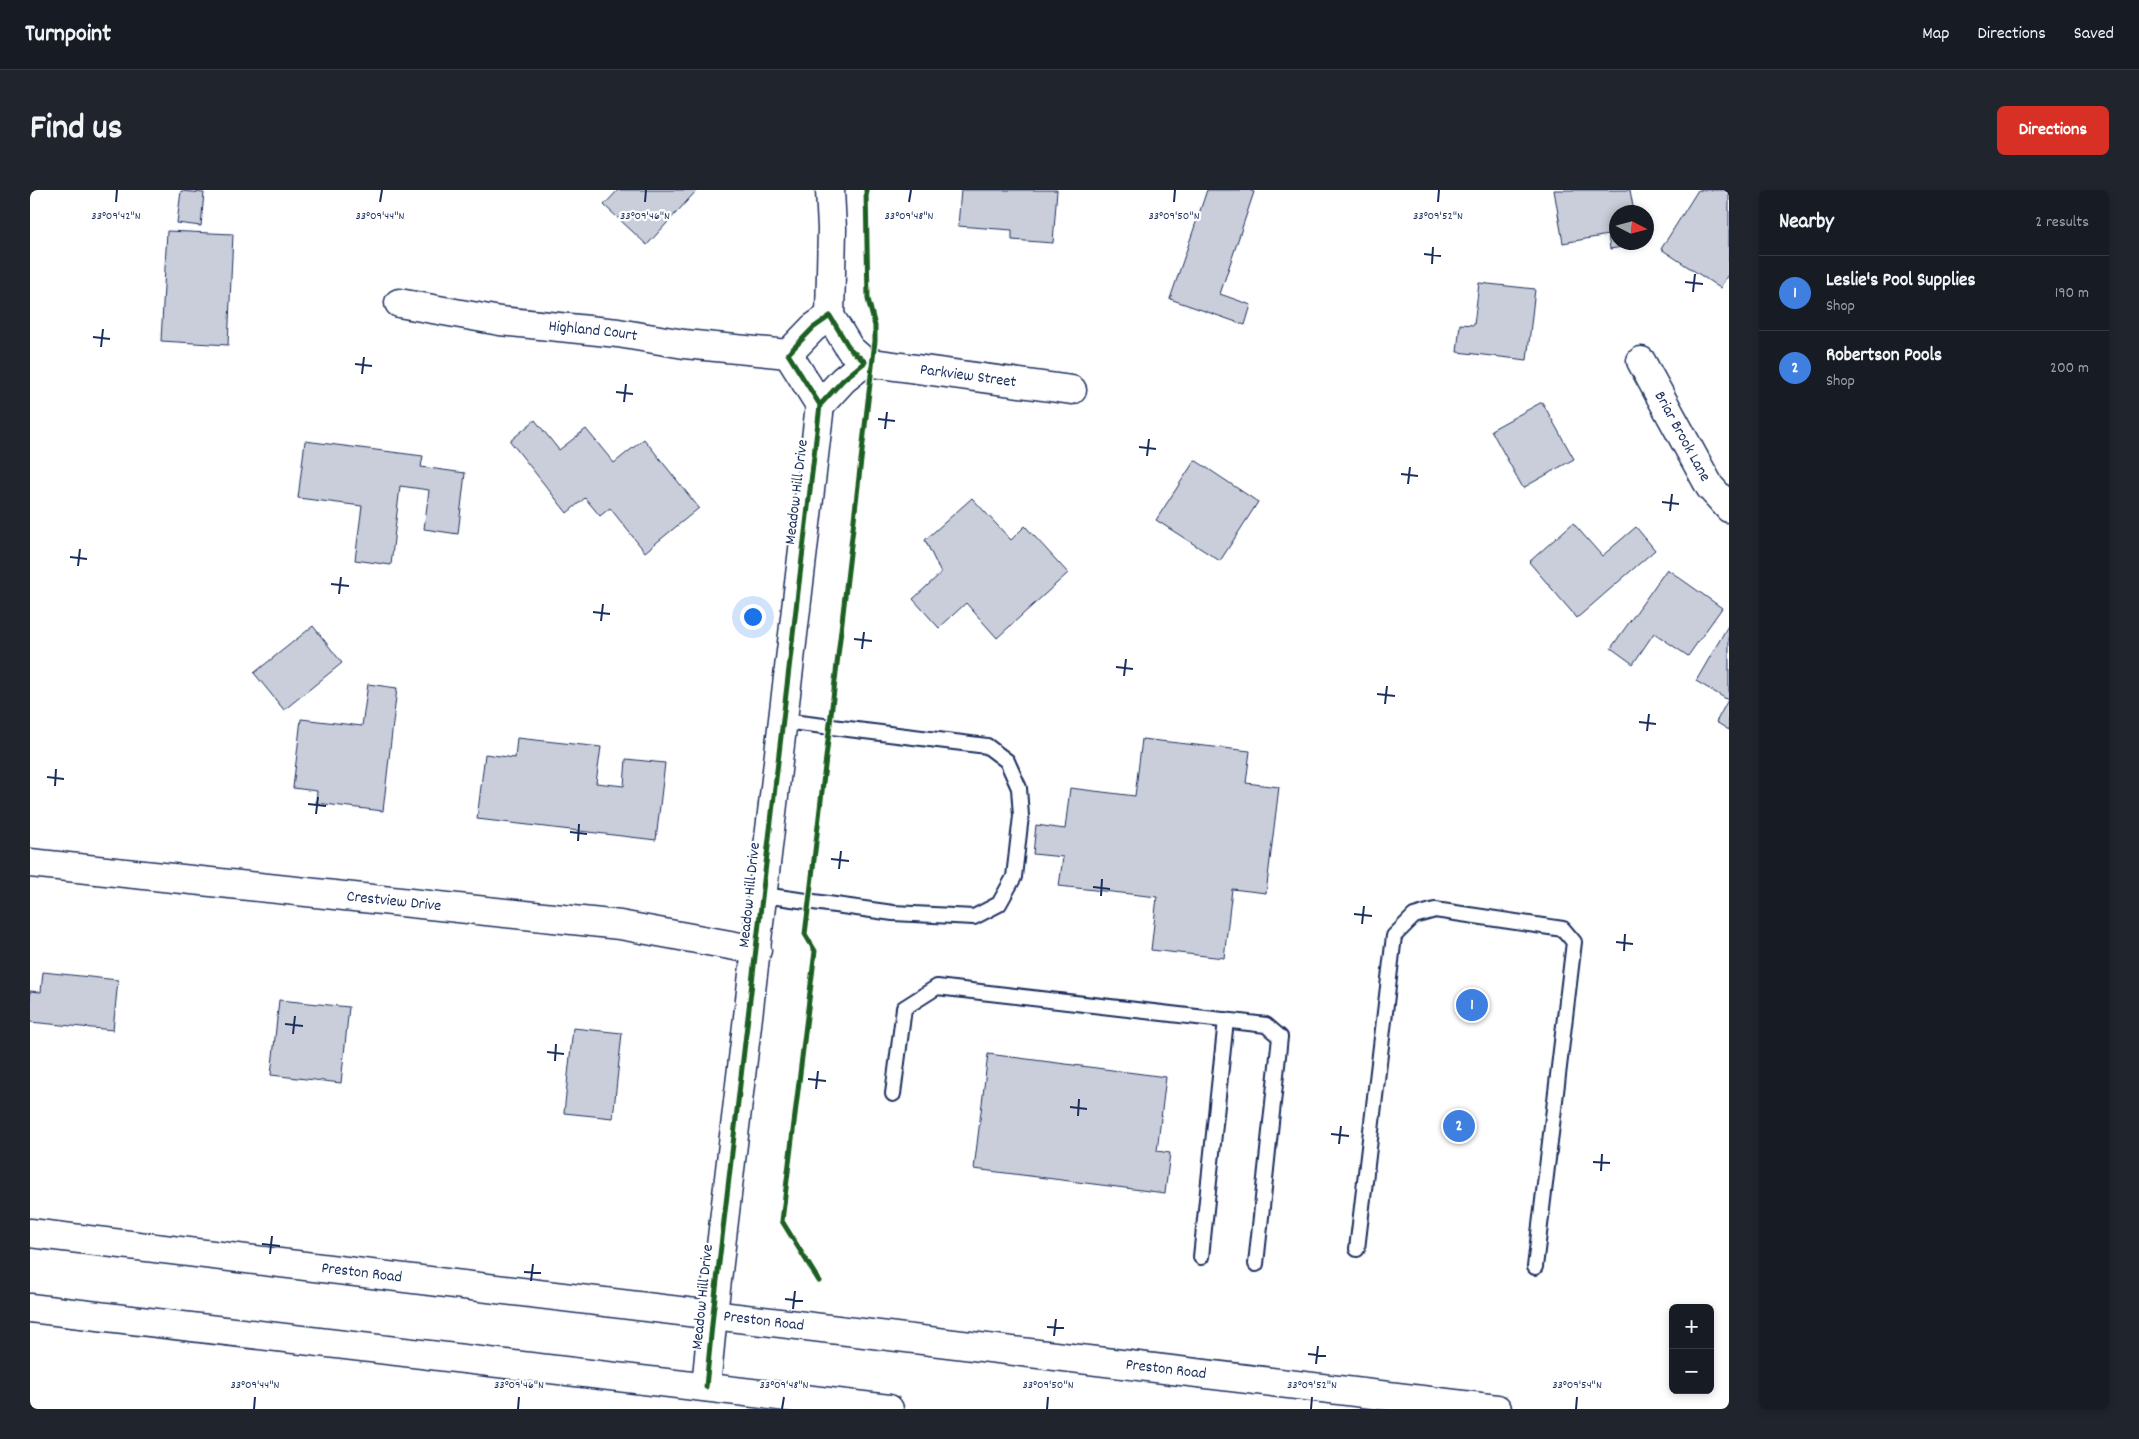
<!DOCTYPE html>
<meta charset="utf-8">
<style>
:root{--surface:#171b24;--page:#20242c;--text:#f1f3f6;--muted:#9ea1a6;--line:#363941;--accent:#d93025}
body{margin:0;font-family:Dekko,sans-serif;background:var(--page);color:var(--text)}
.controls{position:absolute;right:15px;bottom:15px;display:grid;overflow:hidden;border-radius:8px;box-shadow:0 2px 8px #0003}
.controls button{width:45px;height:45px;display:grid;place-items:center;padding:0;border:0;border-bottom:1px solid var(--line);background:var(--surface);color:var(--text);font:25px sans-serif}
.compass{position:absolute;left:1579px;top:15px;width:45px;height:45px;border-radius:50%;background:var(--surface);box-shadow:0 2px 8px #0003;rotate:96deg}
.you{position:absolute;left:722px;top:426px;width:18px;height:18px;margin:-12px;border:4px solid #fff;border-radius:50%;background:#1a73e8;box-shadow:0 0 0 8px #1a73e833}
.badge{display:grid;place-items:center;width:32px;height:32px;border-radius:50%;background:var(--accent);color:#fff;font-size:16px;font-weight:700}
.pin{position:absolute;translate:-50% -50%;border:2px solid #fff;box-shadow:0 1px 5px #0006}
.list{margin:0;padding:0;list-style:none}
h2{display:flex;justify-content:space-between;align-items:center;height:65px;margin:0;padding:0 20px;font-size:21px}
h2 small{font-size:16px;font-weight:400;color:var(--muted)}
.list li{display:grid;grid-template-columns:32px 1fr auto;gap:15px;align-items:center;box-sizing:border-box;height:75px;padding:0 20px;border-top:1px solid var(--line)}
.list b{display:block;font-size:19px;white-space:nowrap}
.list p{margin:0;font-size:16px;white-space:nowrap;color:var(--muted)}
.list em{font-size:16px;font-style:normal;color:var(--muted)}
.map{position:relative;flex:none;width:1699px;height:1219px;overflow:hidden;border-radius:8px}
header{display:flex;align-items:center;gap:30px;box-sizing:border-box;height:70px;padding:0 25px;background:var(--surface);border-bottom:1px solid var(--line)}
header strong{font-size:24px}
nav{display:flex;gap:28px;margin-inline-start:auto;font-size:18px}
.intro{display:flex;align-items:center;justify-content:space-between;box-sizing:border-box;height:120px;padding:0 30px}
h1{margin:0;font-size:35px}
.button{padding:12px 22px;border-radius:8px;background:var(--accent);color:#fff;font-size:18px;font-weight:700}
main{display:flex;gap:30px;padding:0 30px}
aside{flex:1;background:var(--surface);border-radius:8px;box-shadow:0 2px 8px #0003}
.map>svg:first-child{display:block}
</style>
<header>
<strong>Turnpoint</strong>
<nav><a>Map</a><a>Directions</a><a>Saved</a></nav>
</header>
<div class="intro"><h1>Find us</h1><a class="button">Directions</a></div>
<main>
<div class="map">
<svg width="1699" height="1219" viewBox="0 0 1699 1219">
<rect width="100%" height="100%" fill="#fff"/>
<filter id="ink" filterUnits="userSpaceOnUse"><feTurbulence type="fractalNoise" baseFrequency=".02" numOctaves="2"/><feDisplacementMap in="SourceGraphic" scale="10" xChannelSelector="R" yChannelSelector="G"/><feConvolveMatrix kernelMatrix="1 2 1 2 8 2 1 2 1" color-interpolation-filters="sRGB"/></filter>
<g filter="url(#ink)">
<g fill="#caceda" stroke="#1b2f5e">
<path d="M588 0H667L617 55 574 15Z"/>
<path d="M931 0H1027L1023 53 982 50V40L928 36Z"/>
<path d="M1177 0H1219L1224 2 1190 104 1221 115 1215 135 1140 109Z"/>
<path d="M1524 0H1600L1604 22H1586V52L1610 54 1580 59 1578 45 1533 53Z"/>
<path d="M1668 0H1699V83L1690 98 1631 59Z"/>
<path d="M151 1 174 3 171 36 147 33Z"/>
<path d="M137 41 203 44 198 155 131 151Z"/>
<path d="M1449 93 1505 99 1497 170 1427 162 1430 134 1444 135Z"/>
<path d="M1512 212 1544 269 1493 298 1461 240Z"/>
<path d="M505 230 529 260 556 239 584 273 614 249 669 318 615 362 580 318 570 326 555 308 537 323 480 251Z"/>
<path d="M275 251 393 266 391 277 435 283 428 344 394 339 399 300 370 296 361 375 325 370 332 316 268 308Z"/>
<path d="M1165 270 1228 312 1190 371 1126 330Z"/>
<path d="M942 308 981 350 995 336 1038 383 967 448 936 413 909 438 883 409 911 383 895 350Z"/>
<path d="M1543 333 1572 366 1606 337 1625 360 1547 428 1499 372Z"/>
<path d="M1637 379 1692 418 1658 466 1624 443 1603 474 1581 458Z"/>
<path d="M1699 434V540L1686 532 1698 510 1666 491Z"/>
<path d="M283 436 312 473 254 520 224 483Z"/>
<path d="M338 494 367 498 353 621 286 613 287 601 263 598 271 529 332 536Z"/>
<path d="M487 548 571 557 566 593 594 596 596 569 635 573 626 650 447 629 455 564 485 568Z"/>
<path d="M1112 549 1220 561 1216 593 1249 597 1236 703 1202 699 1194 768 1121 760 1127 707 1029 696 1033 667 1003 664 1006 635 1035 639 1040 598 1105 606Z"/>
<path d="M13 782 88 790 83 840 0 832V801L11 802Z"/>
<path d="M249 810 319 817 311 893 241 885Z"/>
<path d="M543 838 592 843 583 928 534 923Z"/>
<path d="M958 864 1136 887 1127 961 1140 963 1135 1003 944 979Z"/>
</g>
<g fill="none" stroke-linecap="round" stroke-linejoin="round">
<defs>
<g id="lane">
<path d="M733 705 863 723 944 727 969 714 984 687 991 626 989 598 977 571 957 556 753 531"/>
<path d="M863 904 874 818 907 797 1236 835 1250 847 1226 1074"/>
<path d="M1327 1059 1364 746 1384 726 1405 720 1533 739 1544 752 1505 1077"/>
<path d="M1171 1067 1196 830"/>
</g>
<g id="street">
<path id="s1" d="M369 113 470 131 588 143 654 154 758 164"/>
<path id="s2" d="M1611 171 1680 297 1699 318"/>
<path id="s3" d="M835 172 1042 200"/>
<path id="s4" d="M0 673 590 735 727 760"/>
</g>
<g id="secondary">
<path d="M800 126 802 39 800 0"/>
<path d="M676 1197 683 1124 790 215 813 190 835 172 820 159 800 126 783 138 758 164 790 215"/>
</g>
<g id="primary">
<path id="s5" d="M0 1043 1467 1219"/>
<path d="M0 1118 859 1219"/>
</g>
</defs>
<use href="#lane" stroke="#1b2f5e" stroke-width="18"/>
<use href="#street" stroke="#1b2f5e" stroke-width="31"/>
<use href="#secondary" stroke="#1b2f5e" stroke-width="31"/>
<use href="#primary" stroke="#1b2f5e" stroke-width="31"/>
<use href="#lane" stroke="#fff" stroke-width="14"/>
<use href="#street" stroke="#fff" stroke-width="28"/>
<use href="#secondary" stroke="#fff" stroke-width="28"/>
<use href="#primary" stroke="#fff" stroke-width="28"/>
<defs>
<g id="cycleway">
<path d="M789 1091 752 1031 785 761 775 744 779 712 845 151V136L838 109 836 0"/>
<path d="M676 1197 683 1124 790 215 813 190 835 172 820 159 800 126 783 138 758 164 790 215"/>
</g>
</defs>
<use href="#cycleway" stroke="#fff" stroke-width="8"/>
<use href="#cycleway" stroke="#1b5e20" stroke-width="5"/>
</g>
</g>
<path fill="none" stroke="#1b2f5e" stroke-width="2" d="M86 12 87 0M350 12 352 0M615 12 616 0M879 12 881 0M1144 12 1145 0M1408 12 1409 0M1394 64 1411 66M1402 74 1403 57M1655 92 1673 94M1663 102 1665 84M63 147 80 149M71 157 73 139M325 174 342 176M332 184 334 167M586 202 603 204M594 212 596 194M848 229 865 231M855 239 857 222M1109 257 1126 259M1117 266 1119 249M1371 284 1388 286M1378 294 1380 277M1632 312 1649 314M1640 321 1642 304M40 367 57 369M48 376 50 359M301 394 319 396M309 404 311 387M563 422 580 424M571 431 573 414M824 449 842 451M832 459 834 442M1086 477 1103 479M1094 486 1096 469M1347 504 1365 506M1355 514 1357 496M1609 532 1626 534M1617 541 1619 524M17 587 34 589M25 596 26 579M278 614 296 616M286 624 288 607M540 642 557 644M548 651 549 634M801 669 819 671M809 679 811 661M1063 697 1080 699M1071 706 1072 689M1324 724 1342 726M1332 734 1334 716M1586 752 1603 754M1594 761 1595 744M255 834 273 836M263 844 265 826M517 862 534 864M525 871 526 854M778 889 796 891M786 899 788 881M1040 917 1057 919M1048 926 1049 909M1301 944 1319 946M1309 954 1311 936M1563 972 1580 973M1571 981 1572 964M232 1054 250 1056M240 1064 242 1046M494 1082 511 1083M501 1091 503 1074M755 1109 773 1111M763 1119 765 1101M1017 1137 1034 1138M1024 1146 1026 1129M1278 1164 1296 1166M1286 1174 1288 1156M224 1219 225 1207M488 1219 489 1207M752 1219 754 1207M1017 1219 1018 1207M1281 1219 1282 1207M1546 1219 1547 1207"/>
<g text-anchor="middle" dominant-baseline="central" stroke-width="4.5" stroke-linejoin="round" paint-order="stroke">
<g font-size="16" fill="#1b2f5e" stroke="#fff">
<text stroke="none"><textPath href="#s1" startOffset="196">Highland Court</textPath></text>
<text stroke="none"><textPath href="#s3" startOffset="104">Parkview Street</textPath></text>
<text stroke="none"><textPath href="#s2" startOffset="86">Briar Brook Lane</textPath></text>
<text transform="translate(767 302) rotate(-83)">Meadow Hill Drive</text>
<text transform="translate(720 705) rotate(-84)">Meadow Hill Drive</text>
<text stroke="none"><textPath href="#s4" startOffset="366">Crestview Drive</textPath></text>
<text stroke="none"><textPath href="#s5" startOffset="334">Preston Road</textPath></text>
<text transform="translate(673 1107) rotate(-84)">Meadow Hill Drive</text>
<text stroke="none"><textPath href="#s5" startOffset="739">Preston Road</textPath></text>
<text stroke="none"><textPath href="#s5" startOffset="1144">Preston Road</textPath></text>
</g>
</g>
<g font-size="12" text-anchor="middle" fill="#1b2f5e" stroke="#fff" stroke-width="4.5" stroke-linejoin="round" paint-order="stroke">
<text x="86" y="29">33°09'42"N</text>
<text x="350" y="29">33°09'44"N</text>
<text x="615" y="29">33°09'46"N</text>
<text x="879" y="29">33°09'48"N</text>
<text x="1144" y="29">33°09'50"N</text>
<text x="1408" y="29">33°09'52"N</text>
<text x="225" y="1198">33°09'44"N</text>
<text x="489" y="1198">33°09'46"N</text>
<text x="754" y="1198">33°09'48"N</text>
<text x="1018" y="1198">33°09'50"N</text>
<text x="1282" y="1198">33°09'52"N</text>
<text x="1547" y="1198">33°09'54"N</text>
</g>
</svg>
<div class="controls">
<button>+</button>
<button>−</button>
</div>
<svg class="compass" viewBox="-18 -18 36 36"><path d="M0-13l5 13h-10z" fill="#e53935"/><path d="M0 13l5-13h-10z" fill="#9ea1a6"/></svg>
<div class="you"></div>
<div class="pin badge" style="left:1442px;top:815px;background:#3f7fe0">1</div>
<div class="pin badge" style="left:1429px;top:936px;background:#3f7fe0">2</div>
</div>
<aside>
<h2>Nearby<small>2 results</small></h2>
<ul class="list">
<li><span class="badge" style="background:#3f7fe0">1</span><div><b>Leslie's Pool Supplies</b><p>Shop</p></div><em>190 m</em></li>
<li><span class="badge" style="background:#3f7fe0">2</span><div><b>Robertson Pools</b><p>Shop</p></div><em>200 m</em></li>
</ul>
</aside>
</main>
